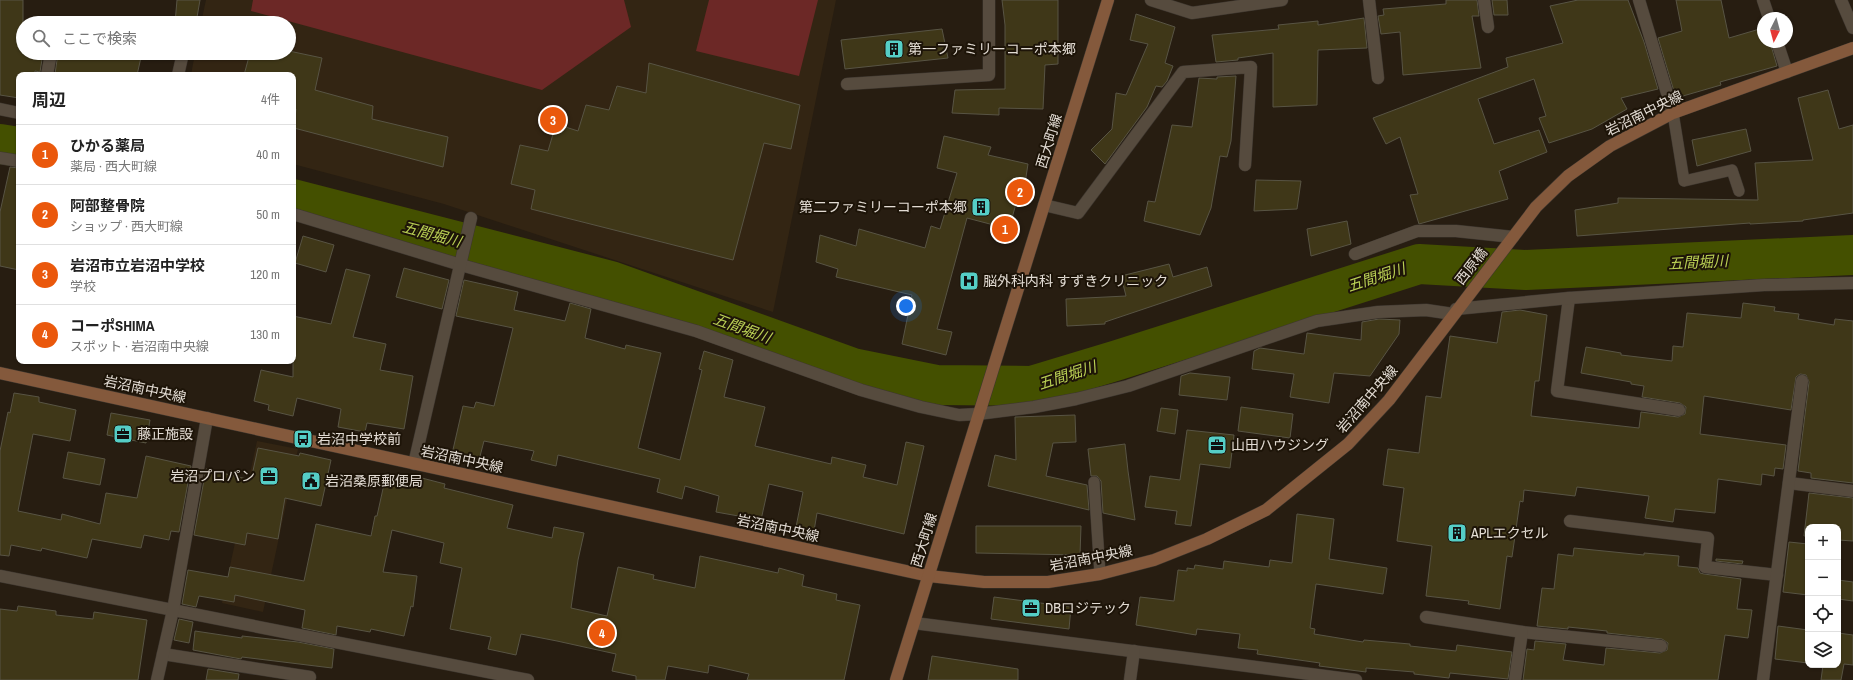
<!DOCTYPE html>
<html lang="ja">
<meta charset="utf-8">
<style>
:root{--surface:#fff;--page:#f2f2f2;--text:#222;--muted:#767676;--line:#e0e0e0;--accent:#ea580c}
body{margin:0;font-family:"Archivo Narrow","Noto Sans JP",sans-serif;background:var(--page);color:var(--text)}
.controls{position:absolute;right:12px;bottom:12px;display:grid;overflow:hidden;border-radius:8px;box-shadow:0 1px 3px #0004}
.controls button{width:36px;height:36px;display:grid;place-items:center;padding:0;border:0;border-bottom:1px solid var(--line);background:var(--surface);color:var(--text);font:20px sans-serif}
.compass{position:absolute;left:1757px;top:12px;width:36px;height:36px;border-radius:50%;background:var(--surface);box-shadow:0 1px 3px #0004;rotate:186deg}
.you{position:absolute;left:906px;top:306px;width:14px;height:14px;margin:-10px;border:3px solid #fff;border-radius:50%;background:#1a73e8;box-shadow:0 0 0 6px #1a73e833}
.badge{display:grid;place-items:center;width:26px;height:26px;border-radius:50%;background:var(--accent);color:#fff;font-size:13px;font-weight:700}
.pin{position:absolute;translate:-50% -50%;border:2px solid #fff;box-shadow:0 1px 4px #0006}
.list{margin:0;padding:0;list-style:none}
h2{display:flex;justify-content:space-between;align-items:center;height:52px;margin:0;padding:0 16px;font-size:17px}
h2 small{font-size:13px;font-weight:400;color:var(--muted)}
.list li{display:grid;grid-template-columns:26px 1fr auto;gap:12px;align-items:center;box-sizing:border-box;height:60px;padding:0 16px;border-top:1px solid var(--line)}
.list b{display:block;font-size:15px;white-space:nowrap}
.list p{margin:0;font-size:13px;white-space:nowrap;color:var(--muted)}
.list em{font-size:13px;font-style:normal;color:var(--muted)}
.icon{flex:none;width:22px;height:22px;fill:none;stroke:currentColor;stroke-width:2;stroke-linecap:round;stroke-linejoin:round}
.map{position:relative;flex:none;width:1853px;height:680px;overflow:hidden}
.search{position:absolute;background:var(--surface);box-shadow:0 1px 3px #0004;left:16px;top:16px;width:280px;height:44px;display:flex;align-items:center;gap:10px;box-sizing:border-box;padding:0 14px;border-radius:22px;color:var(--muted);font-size:15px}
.panel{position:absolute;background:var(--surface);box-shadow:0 1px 3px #0004;left:16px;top:72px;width:280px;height:292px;border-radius:8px}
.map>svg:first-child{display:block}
</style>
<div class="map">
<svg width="1853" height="680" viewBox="0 0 1853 680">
<rect width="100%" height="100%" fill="#271d11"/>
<g fill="#332513">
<path d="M206 0H836L773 312 444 204 293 164V75H191L195 53H289V23H201Z"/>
<path d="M257 441 298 449 263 612 222 603Z"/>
</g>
<g fill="#6c2826">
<path d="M253 0H624L631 27 542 90 251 11Z"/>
<path d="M709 0H818L799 76 696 51Z"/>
</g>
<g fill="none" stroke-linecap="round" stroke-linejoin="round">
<g stroke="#445000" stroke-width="40">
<path d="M0 144 19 147"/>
<path d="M293 199 611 281 853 368 937 385 1032 386 1118 360 1419 264 1526 270 1853 255"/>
</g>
</g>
<g fill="#3f3718" stroke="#585444">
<path d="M0 0H23V53H43L40 72 35 71 34 75H19V98L0 95Z"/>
<path d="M177 0H200L196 23H175Z"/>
<path d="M1002 0H1058V64L1045 65 1043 109 999 108V115L952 113 955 90 1005 89V25Z"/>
<path d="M1446 0H1477L1479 16H1472L1481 68 1403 75 1400 32 1381 34 1378 16 1384 15 1383 9 1446 4Z"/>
<path d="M1492 0H1507L1508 15H1494Z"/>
<path d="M1578 0H1628L1644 42 1658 89 1621 98 1627 109 1592 129 1549 143 1539 118 1546 116 1534 79 1478 99 1494 144 1539 130 1547 152 1499 171 1508 199 1419 224 1410 195 1418 194 1400 137 1386 144 1373 118 1508 67 1506 58 1563 43 1550 6Z"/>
<path d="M1676 0H1721L1729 38 1763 28V42H1770L1777 66 1720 82 1721 85 1676 98 1658 38 1682 31Z"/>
<path d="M1136 14 1175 27 1165 63 1173 66 1167 81 1162 87 1156 86 1147 107 1105 164 1091 150 1112 129 1116 93 1126 95 1148 44 1130 40Z"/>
<path d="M1364 18 1367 48 1318 50 1317 105 1273 107V53L1238 58V60L1216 62 1212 35 1279 29 1278 25 1318 21V25Z"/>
<path d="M942 29 948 58 845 69 841 40Z"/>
<path d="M289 51 322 58 315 90 373 106 372 119 448 137 443 167 294 128 296 109 293 108V75H244L250 53H289Z"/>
<path d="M58 53H142L137 75 55 74Z"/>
<path d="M649 63 800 105 791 149 764 143 733 260 531 209 535 190 511 184 520 145 548 151 556 124 578 131 586 105 609 110 617 86 646 93Z"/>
<path d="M1236 76 1231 141 1227 157 1220 156 1211 208 1200 235 1144 221 1148 201 1155 202 1172 125 1192 127 1199 78 1217 79V77Z"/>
<path d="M1828 90 1839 129 1853 125V213L1803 220V221L1750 224V223L1577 236 1575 210 1618 203V198L1758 200 1755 163 1813 160 1798 98Z"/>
<path d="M1746 129 1751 151 1697 166 1692 140Z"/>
<path d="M944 136 991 147 988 155 1028 164 1024 190 1020 189 1009 229 967 218 937 329 952 332 946 355 902 344 912 295 836 277 838 269 816 262 820 235 856 246 859 229 925 248 931 226 940 229 957 173 937 168Z"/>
<path d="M10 167 19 168V270L0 266V212Z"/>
<path d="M1256 180 1301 181 1297 209 1254 211Z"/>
<path d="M1347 221 1351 244 1311 256 1307 229Z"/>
<path d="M303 236 334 245 326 272 295 263Z"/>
<path d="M1169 264 1173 277 1207 267 1212 286 1105 322V324L1067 326 1066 299 1126 296 1121 276Z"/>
<path d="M404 268 449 280 442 309 396 297Z"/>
<path d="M346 269 370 275 353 337 386 344 380 370 413 376 404 429 367 423 365 432 338 427 341 409 297 398 293 416 268 410 269 405 254 401 261 370 293 377V316L331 324Z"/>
<path d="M464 280 518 292 514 310 565 321 570 303 591 309 585 338 625 349 626 345 661 353 638 448 680 460 702 370 699 369 704 351 733 360 724 397 765 407 755 446 831 464 832 457 866 465 863 477 897 485 906 442 924 446 904 534 817 513 814 531 796 527 803 492 769 484 761 520 716 512 719 496 685 486 682 499 657 492 660 479 558 455 556 466 531 460 534 451 484 441 479 460 452 454 463 406 474 408 476 402 494 406 513 328 456 316Z"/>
<path d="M1743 303 1775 307 1774 311 1799 314 1798 319 1834 325 1835 319 1853 321V483L1811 478V473L1798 471 1809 382 1806 375 1800 374 1796 377 1791 410 1704 396 1700 434 1786 445 1783 469 1775 468 1774 476 1762 474 1761 485 1718 479 1715 513 1675 509 1673 522 1645 518 1649 496 1577 487 1575 496 1524 490 1523 502 1520 501 1512 557 1507 556 1500 609 1468 604 1469 601 1426 596 1432 546 1397 541 1404 488 1383 485 1388 449 1419 453 1426 396 1441 398 1450 336 1497 343 1502 312 1520 310 1547 315 1539 381H1535L1531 416 1639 428 1641 412 1678 417 1685 414 1686 407 1680 403 1642 397 1644 386 1631 384V382L1581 373 1586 347 1621 353V355L1672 361 1673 346 1683 347 1687 313 1741 318Z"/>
<path d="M1379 319 1400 320 1399 334 1370 376 1334 373 1329 403 1290 397 1294 374 1252 369 1254 351 1260 348 1304 354 1307 333 1361 340 1362 322Z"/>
<path d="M1190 373 1230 377 1227 400 1179 395 1181 376Z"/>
<path d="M14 393 39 397V402L76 410 70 441 33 434 18 511 61 520 62 514 100 524 106 493 137 498 146 456 191 466 179 532 171 531 169 540 144 535 141 548 92 539 87 558 50 550 42 548 41 551 11 545 9 556 0 555V451L8 412 10 413Z"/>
<path d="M1241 407 1293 414 1290 438 1238 431Z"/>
<path d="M1161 408 1178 410 1175 434 1157 431Z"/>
<path d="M111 413 150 420 146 443 107 435Z"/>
<path d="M1075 415 1076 442 1053 443 1046 476 1087 485 1089 510 988 486 995 455 1016 460 1015 417Z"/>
<path d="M1187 430 1234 435 1230 468 1200 464 1191 526 1175 524 1177 511 1145 507 1150 476 1180 480Z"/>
<path d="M1125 444 1128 471 1135 520 1103 513 1101 481 1097 476H1091L1088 449Z"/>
<path d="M258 448 299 456 300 453 331 460 321 506 285 498 278 539 247 533 245 545 194 535 206 469 251 480Z"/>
<path d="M68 452 105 459 100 485 63 478Z"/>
<path d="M386 475 417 481 418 477 445 484 444 488 513 505 507 528 552 538 554 527 584 533 578 560 571 608 607 616 618 567 654 575 653 579 695 588 700 556 778 573 779 568 804 575 802 586 837 594 836 600 860 605 844 680H747L749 674 709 665 708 673 668 666 665 680H636V676L612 671 616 654 557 641 521 634 516 655 488 649 491 637 450 629 462 568 440 563 444 543 392 530 383 572 417 576 413 607 411 606 404 636 371 629 370 632 337 626 336 635 302 628 305 610 235 595 234 602 199 596 196 607 182 604 188 570 228 577 230 567 304 581 316 524 371 536 375 516H377Z"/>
<path d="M1809 493 1853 498V541L1838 540V527H1808V536H1804Z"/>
<path d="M1297 514 1334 519 1329 559 1387 568 1383 594 1316 584 1310 628 1315 629 1314 634 1363 642 1364 640 1410 644V646L1456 651 1457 645 1512 652 1508 679 1450 673 1449 678 1414 674V672L1366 668V672L1319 666 1320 663 1257 654 1258 650 1238 648 1240 634 1197 629 1196 635 1136 625 1140 597 1174 601 1178 570 1187 571V568L1194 569 1195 565 1223 569 1224 561 1269 567 1270 560 1292 563Z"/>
<path d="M976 526H1081L1080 555 976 553Z"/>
<path d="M1789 542 1808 544V595L1783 592Z"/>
<path d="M1574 548 1644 555V553L1679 556 1678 566 1698 568 1700 573 1704 574 1741 579 1737 609 1752 610 1748 638 1725 635 1718 680H1523L1527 649 1534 650 1535 641 1566 644 1563 660 1604 665 1606 648 1660 653 1667 650 1668 643 1662 639 1607 633V631L1568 627V629L1537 626 1542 588 1554 589 1558 554 1573 556Z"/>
<path d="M1716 559 1743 561 1742 564 1716 561Z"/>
<path d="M1838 580 1853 582V601L1838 599Z"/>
<path d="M994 597 1071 607 1069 629 991 619Z"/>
<path d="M18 606 56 611V615L93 619 94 612 147 620 138 680H0V609L17 611Z"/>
<path d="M179 619 193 622 189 643 174 640Z"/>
<path d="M1778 626 1808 630V663L1775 659Z"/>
<path d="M195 631 242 638V636L298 642 334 649 332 668 242 657 241 659 193 650Z"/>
<path d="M1838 633 1853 635V665L1844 664 1841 680H1821L1823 665H1838Z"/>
<path d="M932 656 1018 669V680H928Z"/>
<path d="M208 669 239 674 238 680H206Z"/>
</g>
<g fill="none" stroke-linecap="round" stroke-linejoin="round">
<defs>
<g id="lane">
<path d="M1673 113 1684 181 1732 170 1739 191"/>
<path d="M1094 482 1100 574"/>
</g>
<g id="street">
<path d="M1151 0 1192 13 1282 0"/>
<path d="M1369 0 1378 78"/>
<path d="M1484 0 1488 27"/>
<path d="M1639 0 1673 113"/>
<path d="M1763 0 1769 18"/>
<path d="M1841 0 1853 28"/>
<path d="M1777 42 1787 72"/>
<path d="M47 75 51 53"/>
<path d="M178 75 183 53"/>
<path d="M847 84 989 75V0"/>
<path d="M0 109 19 113"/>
<path d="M0 158 19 161"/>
<path d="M1044 205 1078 213 1183 72 1251 67 1245 165"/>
<path d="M293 214 461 265 696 331 861 390 921 407 959 415 978 414 1034 407 1076 399 1128 386 1317 321 1378 312 1426 310 1453 314"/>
<path d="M1355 254 1417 231H1456L1513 237"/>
<path d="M1569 298 1557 391 1679 410"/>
<path d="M1456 309 1569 298 1764 285 1853 283"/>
<path d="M414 464 471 218"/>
<path d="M1789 483 1853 491"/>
<path d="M1570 521 1708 538 1705 567 1777 575"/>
<path d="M0 576 528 680"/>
<path d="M1426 617 1522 632 1661 646"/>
<path d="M914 623 1356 680"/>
<path d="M163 654 310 677"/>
<path d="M157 680 173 610 207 418"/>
<path d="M1130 680 1134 651"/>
<path d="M1515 680 1522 632"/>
<path d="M1763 680 1802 381"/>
</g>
<g id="secondary">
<path d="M0 373 929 576 984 582H1048L1100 574 1154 560 1207 539 1266 510 1348 444 1389 400 1536 207 1568 176 1610 146 1673 113 1853 48"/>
<path d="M896 680 1108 0"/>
</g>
</defs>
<use href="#lane" stroke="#3d362f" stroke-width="12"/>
<use href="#street" stroke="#3d362f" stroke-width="13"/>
<use href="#secondary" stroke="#3d362f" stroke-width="13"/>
<use href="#lane" stroke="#564b3e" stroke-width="11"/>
<use href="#street" stroke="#564b3e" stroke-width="12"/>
<use href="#secondary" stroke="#84593c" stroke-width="12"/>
</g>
<defs>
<symbol id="building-square" viewBox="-11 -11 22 22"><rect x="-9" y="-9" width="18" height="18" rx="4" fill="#55cec6" stroke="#1d1408"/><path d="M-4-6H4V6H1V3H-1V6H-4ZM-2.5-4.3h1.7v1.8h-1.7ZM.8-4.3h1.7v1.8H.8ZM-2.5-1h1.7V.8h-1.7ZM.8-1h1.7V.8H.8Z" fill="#111"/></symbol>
<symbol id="hospital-square" viewBox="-11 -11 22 22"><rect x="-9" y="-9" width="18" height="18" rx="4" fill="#55cec6" stroke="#1d1408"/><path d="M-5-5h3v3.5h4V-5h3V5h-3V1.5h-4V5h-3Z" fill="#111"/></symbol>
<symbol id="office-square" viewBox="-11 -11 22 22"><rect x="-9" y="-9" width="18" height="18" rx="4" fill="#55cec6" stroke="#1d1408"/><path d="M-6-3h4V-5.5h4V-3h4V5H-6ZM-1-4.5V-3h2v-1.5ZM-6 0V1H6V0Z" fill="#111"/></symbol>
<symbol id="bus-square" viewBox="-11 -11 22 22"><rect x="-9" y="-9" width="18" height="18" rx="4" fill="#55cec6" stroke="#1d1408"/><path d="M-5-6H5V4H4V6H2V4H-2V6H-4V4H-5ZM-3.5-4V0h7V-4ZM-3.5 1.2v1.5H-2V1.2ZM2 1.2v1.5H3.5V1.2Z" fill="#111"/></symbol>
<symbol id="civic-square" viewBox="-11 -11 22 22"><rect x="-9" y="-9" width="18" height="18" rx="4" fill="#55cec6" stroke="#1d1408"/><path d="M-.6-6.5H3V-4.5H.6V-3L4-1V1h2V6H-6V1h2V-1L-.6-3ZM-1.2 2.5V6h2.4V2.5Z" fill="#111"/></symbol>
</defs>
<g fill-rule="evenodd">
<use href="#building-square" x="883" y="38" width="22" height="22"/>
<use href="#building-square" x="970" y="196" width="22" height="22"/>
<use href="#hospital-square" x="958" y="270" width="22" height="22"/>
<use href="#office-square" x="112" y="423" width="22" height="22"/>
<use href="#bus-square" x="292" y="428" width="22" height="22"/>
<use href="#office-square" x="1206" y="434" width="22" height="22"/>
<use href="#office-square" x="258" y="465" width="22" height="22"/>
<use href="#civic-square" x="300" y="470" width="22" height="22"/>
<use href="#building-square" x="1446" y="522" width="22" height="22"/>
<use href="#office-square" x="1020" y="597" width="22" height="22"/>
</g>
<g text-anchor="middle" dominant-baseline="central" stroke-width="4" stroke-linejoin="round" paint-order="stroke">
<g font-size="14" fill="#e2dbd3" stroke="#1d1408" text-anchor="start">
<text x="908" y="49">第一ファミリーコーポ本郷</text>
<text x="967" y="207" text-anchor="end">第二ファミリーコーポ本郷</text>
<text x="983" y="281">脳外科内科 すずきクリニック</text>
<text x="137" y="434">藤正施設</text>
<text x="317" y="439">岩沼中学校前</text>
<text x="1231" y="445">山田ハウジング</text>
<text x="255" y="476" text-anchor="end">岩沼プロパン</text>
<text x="325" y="481">岩沼桑原郵便局</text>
<text x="1471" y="533">APLエクセル</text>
<text x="1045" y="608">DBロジテック</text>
</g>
<g font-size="14" fill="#e2dbd3" stroke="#1d1408">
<text transform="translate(1644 113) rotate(-26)">岩沼南中央線</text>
<text transform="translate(1049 141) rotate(-73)">西大町線</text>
<text transform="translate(1471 266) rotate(-52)">西原橋</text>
<text transform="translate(145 389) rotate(12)">岩沼南中央線</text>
<text transform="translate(1367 399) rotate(-49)">岩沼南中央線</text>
<text transform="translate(462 459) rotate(12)">岩沼南中央線</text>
<text transform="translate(778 528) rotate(12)">岩沼南中央線</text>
<text transform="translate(924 540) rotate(-73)">西大町線</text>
<text transform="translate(1091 558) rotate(-11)">岩沼南中央線</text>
</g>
<g font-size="15" font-style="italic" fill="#b9cf54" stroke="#1d1408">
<text transform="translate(432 234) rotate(15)">五間堀川</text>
<text transform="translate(1698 262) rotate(-3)">五間堀川</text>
<text transform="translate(1376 277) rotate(-18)">五間堀川</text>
<text transform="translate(742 328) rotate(20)">五間堀川</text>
<text transform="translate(1067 375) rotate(-18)">五間堀川</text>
</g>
</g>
</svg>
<div class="controls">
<button>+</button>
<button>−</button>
<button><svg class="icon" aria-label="locate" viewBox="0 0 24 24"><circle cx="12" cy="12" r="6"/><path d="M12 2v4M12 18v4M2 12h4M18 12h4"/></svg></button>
<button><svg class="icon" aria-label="layers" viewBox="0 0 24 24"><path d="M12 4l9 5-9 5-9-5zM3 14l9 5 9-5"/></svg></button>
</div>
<svg class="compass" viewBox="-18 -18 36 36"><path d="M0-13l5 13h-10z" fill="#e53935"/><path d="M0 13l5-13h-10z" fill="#767676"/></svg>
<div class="you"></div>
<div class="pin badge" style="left:1005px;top:229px">1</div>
<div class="pin badge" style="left:1020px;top:192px">2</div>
<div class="pin badge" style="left:553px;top:120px">3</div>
<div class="pin badge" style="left:602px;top:633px">4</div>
<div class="search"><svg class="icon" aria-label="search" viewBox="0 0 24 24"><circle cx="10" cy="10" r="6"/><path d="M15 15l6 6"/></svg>ここで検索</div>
<section class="panel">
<h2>周辺<small>4件</small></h2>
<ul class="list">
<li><span class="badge">1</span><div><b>ひかる薬局</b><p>薬局 · 西大町線</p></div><em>40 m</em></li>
<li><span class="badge">2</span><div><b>阿部整骨院</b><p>ショップ · 西大町線</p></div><em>50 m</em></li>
<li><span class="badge">3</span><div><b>岩沼市立岩沼中学校</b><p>学校</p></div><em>120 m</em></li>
<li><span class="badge">4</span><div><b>コーポSHIMA</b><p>スポット · 岩沼南中央線</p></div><em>130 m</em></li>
</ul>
</section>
</div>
